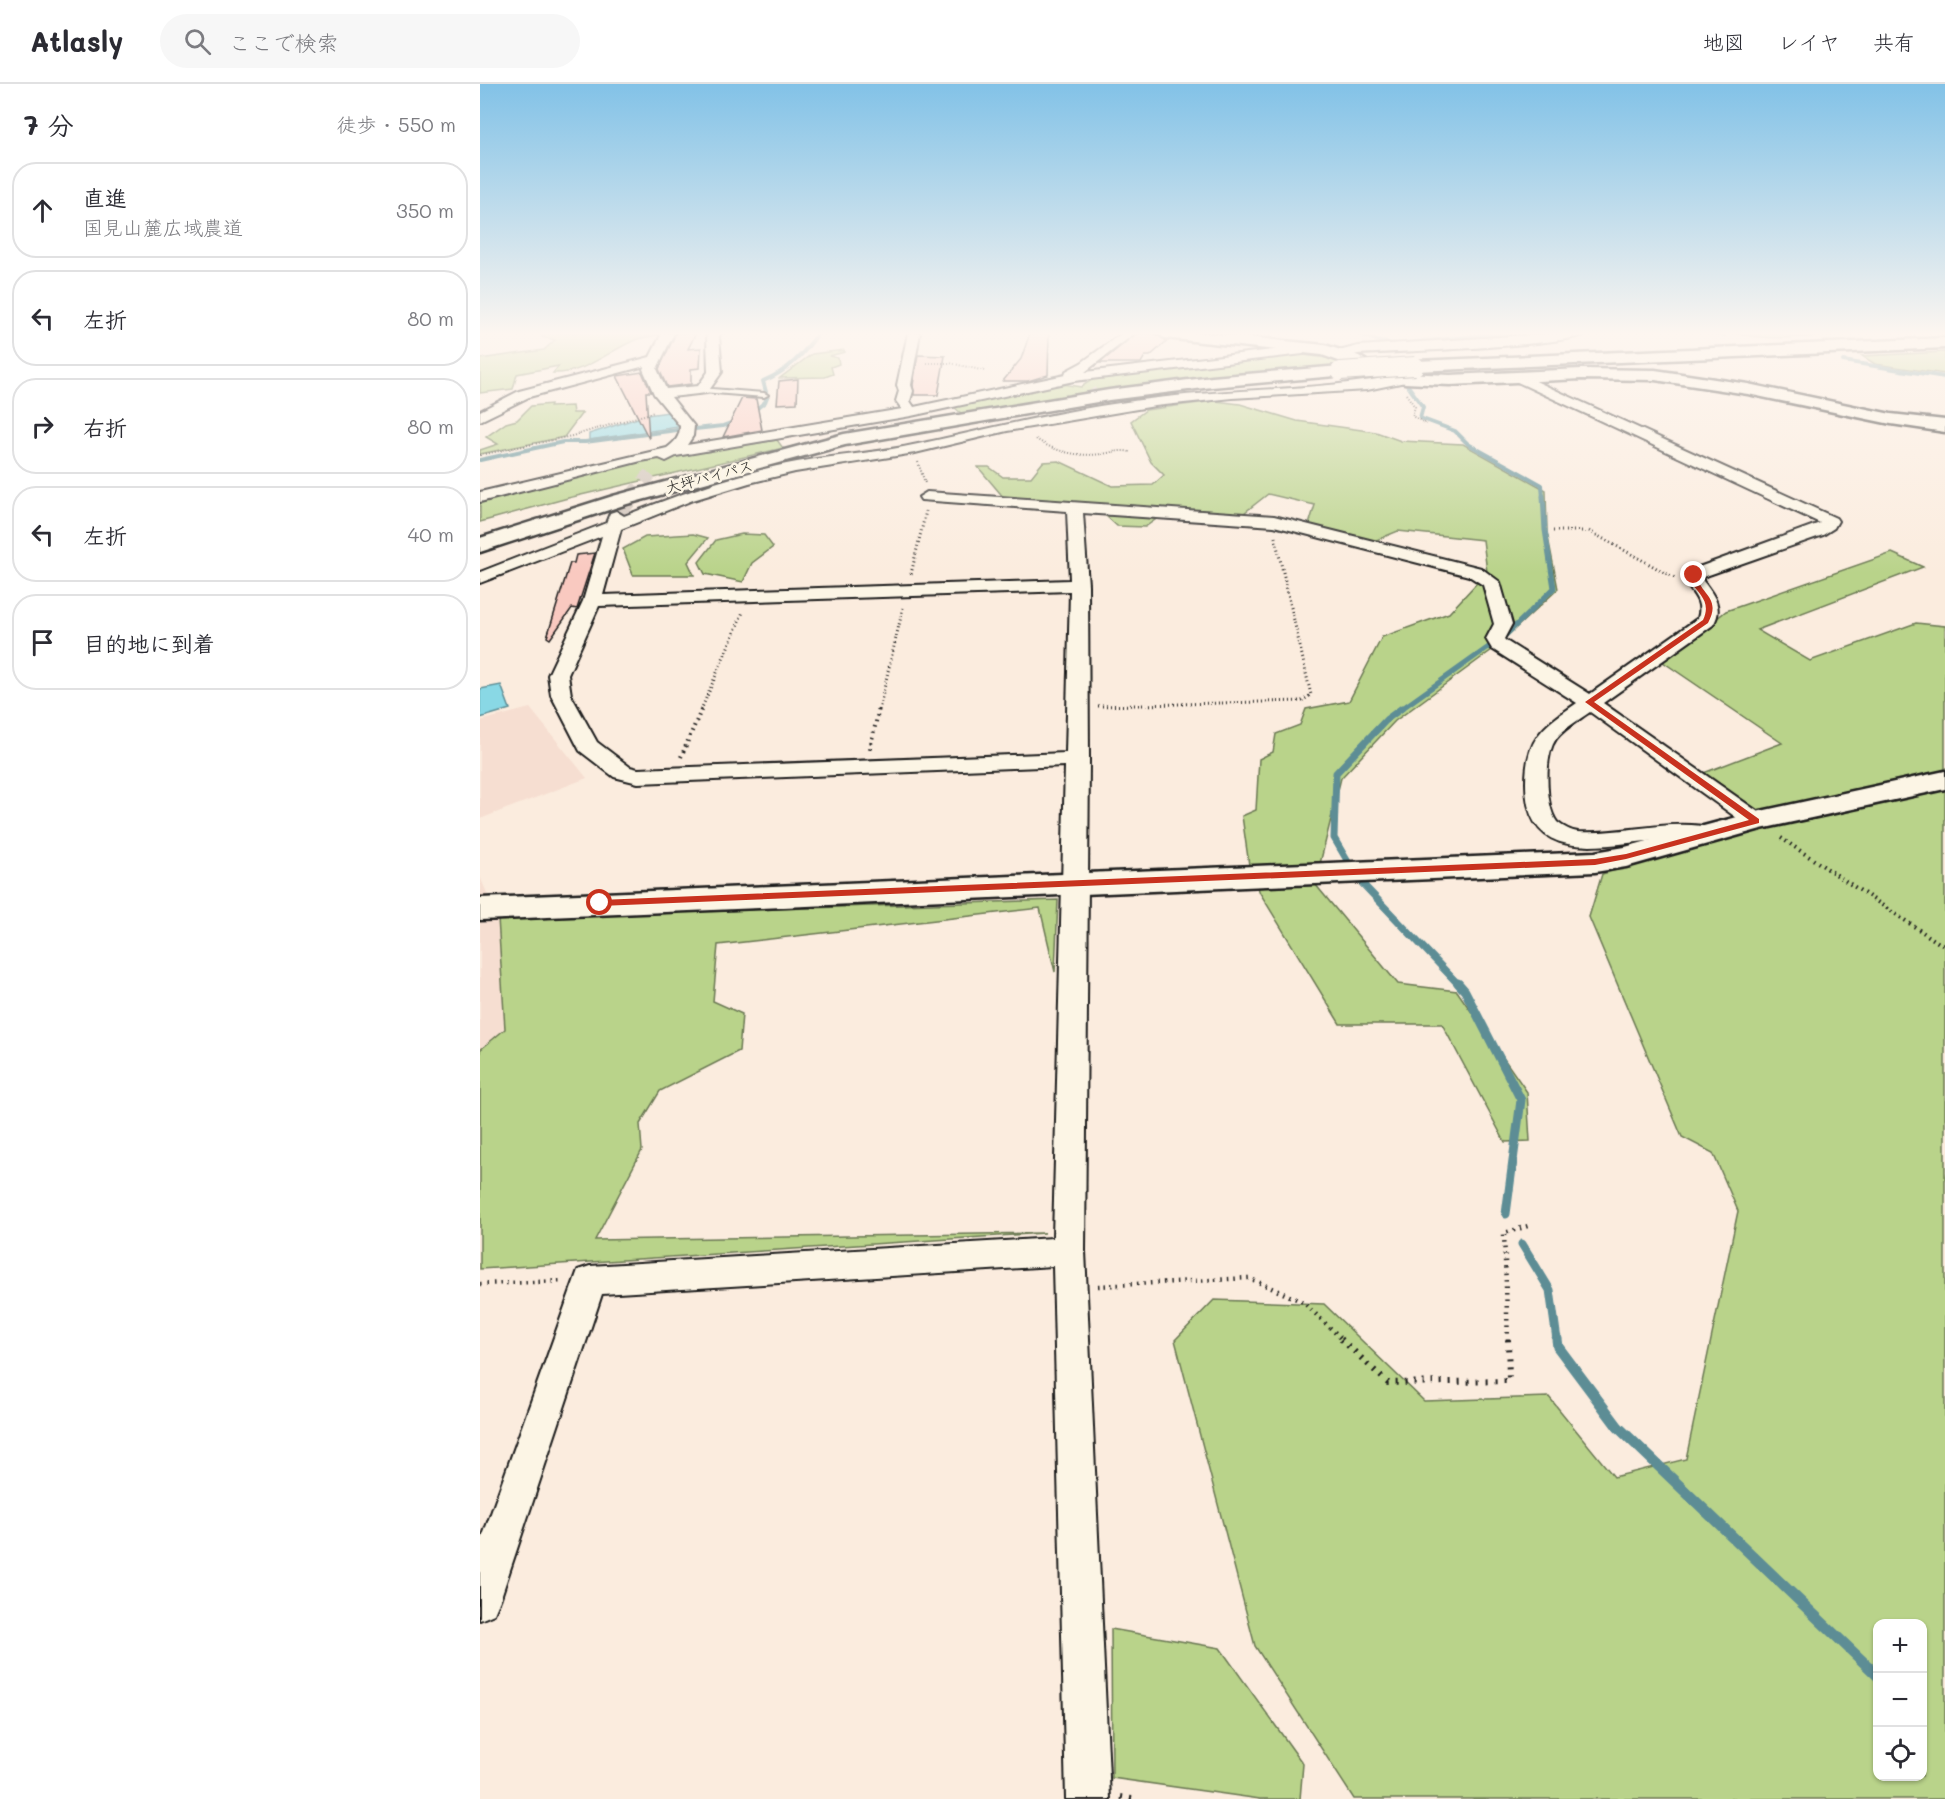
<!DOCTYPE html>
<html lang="ja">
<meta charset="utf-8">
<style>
:root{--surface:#fff;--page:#f7f7f7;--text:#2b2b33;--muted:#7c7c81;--line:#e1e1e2}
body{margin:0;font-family:Mali,"Klee One",sans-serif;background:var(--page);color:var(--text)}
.controls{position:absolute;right:18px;bottom:18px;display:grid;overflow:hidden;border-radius:12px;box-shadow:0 2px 4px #0004}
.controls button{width:54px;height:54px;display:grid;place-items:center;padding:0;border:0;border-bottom:2px solid var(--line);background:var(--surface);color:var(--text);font:30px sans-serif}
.stop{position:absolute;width:18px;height:18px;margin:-14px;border:4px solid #c8321e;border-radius:50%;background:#fff}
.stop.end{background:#c8321e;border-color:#fff;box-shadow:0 2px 6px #0008}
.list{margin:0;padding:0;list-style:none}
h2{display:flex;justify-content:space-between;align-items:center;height:78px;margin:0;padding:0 24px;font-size:26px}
h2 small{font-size:20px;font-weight:400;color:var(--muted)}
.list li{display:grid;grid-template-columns:39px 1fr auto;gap:18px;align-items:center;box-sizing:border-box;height:96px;margin:0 12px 12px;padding:0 12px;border:2px solid var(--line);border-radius:24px}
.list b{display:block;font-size:22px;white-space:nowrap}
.list p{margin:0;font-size:20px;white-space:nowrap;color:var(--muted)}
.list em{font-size:20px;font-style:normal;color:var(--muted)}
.icon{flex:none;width:33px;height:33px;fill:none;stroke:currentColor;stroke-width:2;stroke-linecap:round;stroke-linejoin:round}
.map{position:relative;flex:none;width:1465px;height:1715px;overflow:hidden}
header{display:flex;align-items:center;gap:36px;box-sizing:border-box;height:84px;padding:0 30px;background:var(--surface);border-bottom:2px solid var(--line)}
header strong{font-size:28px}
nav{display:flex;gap:33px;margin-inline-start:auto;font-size:21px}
.search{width:420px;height:54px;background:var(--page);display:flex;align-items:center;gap:15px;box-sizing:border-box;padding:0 21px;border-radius:33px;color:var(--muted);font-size:22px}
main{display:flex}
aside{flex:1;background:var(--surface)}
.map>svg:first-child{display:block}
</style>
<header>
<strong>Atlasly</strong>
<div class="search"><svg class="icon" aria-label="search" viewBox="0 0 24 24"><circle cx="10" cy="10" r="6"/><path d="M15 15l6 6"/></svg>ここで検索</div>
<nav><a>地図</a><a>レイヤ</a><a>共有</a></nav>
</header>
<main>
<aside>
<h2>7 分<small>徒歩 · 550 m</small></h2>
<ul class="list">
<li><svg class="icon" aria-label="ahead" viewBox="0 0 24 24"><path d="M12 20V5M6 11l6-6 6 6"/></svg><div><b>直進</b><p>国見山麓広域農道</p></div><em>350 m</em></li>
<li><svg class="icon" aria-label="left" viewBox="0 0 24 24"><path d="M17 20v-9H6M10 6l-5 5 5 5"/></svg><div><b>左折</b></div><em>80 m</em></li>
<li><svg class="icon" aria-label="right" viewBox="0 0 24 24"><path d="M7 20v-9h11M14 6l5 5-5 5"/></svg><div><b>右折</b></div><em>80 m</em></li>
<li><svg class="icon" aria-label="left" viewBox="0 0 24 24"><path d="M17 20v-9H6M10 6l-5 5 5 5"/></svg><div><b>左折</b></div><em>40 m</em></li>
<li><svg class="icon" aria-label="arrive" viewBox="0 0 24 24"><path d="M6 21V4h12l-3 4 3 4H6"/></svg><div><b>目的地に到着</b></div></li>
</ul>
</aside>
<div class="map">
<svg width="1465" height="1715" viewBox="0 0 1465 1715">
<rect width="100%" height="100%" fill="#fbecde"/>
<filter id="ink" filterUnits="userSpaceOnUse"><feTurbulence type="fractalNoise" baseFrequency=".0167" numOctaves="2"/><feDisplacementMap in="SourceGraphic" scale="12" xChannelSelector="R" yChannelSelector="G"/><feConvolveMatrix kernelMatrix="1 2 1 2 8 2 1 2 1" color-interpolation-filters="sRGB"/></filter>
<g filter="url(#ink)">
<g fill="#f6ded1">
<path d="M50 624 107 694 0 735V637Z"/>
<path d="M0 793 18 834 25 945 0 966Z"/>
</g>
<g fill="#b9d38a" stroke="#6a7853" stroke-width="1.5" fill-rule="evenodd">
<path d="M61 249H180L178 251C171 253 162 253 155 256 127 268 105 290 73 289L79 282 37 290 33 305 0 309V275L64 266 75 256 62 253Z"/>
<path d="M1253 249H1379C1338 252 1293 258 1253 249Z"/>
<path d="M364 266 365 268 349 272 358 274 359 280 351 283 353 290 345 293 300 294 332 270Z"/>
<path d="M1465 268V290L1395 280 1382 272Z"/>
<path d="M815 270 855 275 869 283C739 294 610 309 482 330L474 323 582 300 601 303 615 294Z"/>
<path d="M735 317 760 320 817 337 896 348 921 357 983 360 1066 406 1067 448 1078 505 1012 566 915 637 861 694 835 800 918 900 977 907 1047 1008 1050 1057 1025 1058 962 940H860L780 809 769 781 762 732 776 726 779 675 793 668 796 650 820 641 826 625 869 617 902 553 969 529 1007 488 1003 456 918 447 894 457 828 444 835 421 788 410 760 432 688 427 665 443 637 442 614 421 525 415 498 383H509L523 393H551L563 378 579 377 632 402 673 401 684 391 671 378 651 337 666 326Z"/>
<path d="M71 320 70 323 92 322 93 329H102L84 353 0 370V366L18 360 6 353 26 339 37 336 51 322Z"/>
<path d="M297 356 303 364 88 414 0 438V415L135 381Z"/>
<path d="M213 450 228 454 208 478 214 491H153L143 465 165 453Z"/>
<path d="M262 450 284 451 293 463 272 479 263 498 225 490 219 478 236 456Z"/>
<path d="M1412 469 1443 483 1277 546 1330 577 1436 539 1465 542V1715H874L775 1562 695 1256 734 1216 844 1220 944 1317 1069 1313 1134 1393 1206 1375 1258 1127 1233 1069 1202 1053 1109 833 1122 790 1279 747 1213 693 1302 659 1183 578 1246 527ZM1398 1540H1442V1692H1398Z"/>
<path d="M578 816 575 888 560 824 238 861 233 917 262 930 259 967 180 1007 160 1040 162 1066 115 1156 565 1149 0 1185V966L25 945 18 834Z"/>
<path d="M631 1545 740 1564 823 1680 820 1715H780L632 1694Z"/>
</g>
<g fill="#89d8e5" stroke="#5d8d95" stroke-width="1.5">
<path d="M189 328 198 343 109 356V350L167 331Z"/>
<path d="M21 601 30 625 0 634V605Z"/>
</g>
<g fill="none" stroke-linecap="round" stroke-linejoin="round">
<g stroke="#5d8d95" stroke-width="4">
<path d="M877 249 901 258 916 260 1006 251 1046 252"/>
<path d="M1230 249 1244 251"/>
<path d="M1363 277 1465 293"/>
<path d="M926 299 943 323 940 334 975 347 988 360 1062 401 1063 414"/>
<path d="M286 308 283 297C308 287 323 271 338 249"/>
<path d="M270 330 285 318 287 313"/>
<path d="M215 345 243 342 257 337"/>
<path d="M0 376 83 358H105L197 346"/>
</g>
<g stroke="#5d8d95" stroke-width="5">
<path d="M1023 554 1074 504 1065 446 1063 412"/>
<path d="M920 626 1010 562"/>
</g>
<path stroke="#5d8d95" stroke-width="7" d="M922 624 907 635 856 689 854 754 878 795 979 901"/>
<g stroke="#5d8d95" stroke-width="9">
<path d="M978 899 985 907 1041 1016 1026 1130"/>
<path d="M1042 1160 1070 1206 1077 1256"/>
</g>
<path stroke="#5d8d95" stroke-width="11" d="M1077 1255 1078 1263 1138 1343 1398 1592"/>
</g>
<g fill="#f9c9c0" stroke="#1c1c1c" stroke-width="1.5">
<path d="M196 249H216L208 265 221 264 220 284 211 285V300L187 303 179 285Z"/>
<path d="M550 249H569L568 291 548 297H523L541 275Z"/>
<path d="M657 249 675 250 687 257 670 272H665L661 279H620Z"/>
<path d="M438 271 465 272 458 311H434L433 301Z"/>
<path d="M162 288 171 308H166L169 355 137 292Z"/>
<path d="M318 295 317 319 297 320 299 297Z"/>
<path d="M262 314 276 315 282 346 243 353Z"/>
<path d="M115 469 97 525 92 524 70 555 67 553 90 479H94L96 471Z"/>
</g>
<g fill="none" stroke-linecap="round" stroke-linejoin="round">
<g stroke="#cec2b7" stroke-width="14" stroke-dasharray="14 7" stroke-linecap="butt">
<path d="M609 307 619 321"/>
<path d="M150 414 170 390"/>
</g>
<path stroke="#cec2b7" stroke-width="18" stroke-dasharray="18 9" stroke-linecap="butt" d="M138 428 151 412"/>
<defs>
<path id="lane" d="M219 304 284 309 288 311 284 313 222 308 218 306Z"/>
<g id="street">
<path d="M182 249H194L177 285 186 305 218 302 228 288 227 252 229 249H241L239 252 242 288 227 309 191 313 214 342 213 352 207 361 422 325 416 317 419 307 417 301 428 249H440L431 301 433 307 430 317 434 323 585 291 586 287 601 279 642 249H655L605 288 819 263 826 259 832 263 823 270 594 297 431 332 196 372 186 377 179 374 161 377 0 418V408L187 364C195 358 200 353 200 342L174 310 163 285 165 282 49 313 0 337V327L39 307 170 273Z"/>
<path d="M1079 249H1107C1093 262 910 268 878 270L859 275 853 271 855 268 878 262Z"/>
<path d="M1038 289 1356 434 1358 437 1354 444 1343 451 1223 493V497C1234 511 1244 524 1233 541L1123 619 1284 732 1287 737 1284 742 1276 744 1268 742 1110 628C1099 636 1084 644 1076 655 1064 671 1065 722 1077 738 1083 743 1091 747 1098 748 1145 751 1192 733 1238 745L1242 750 1238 755C1219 760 1198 755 1179 756 1121 760 1046 783 1046 699 1046 654 1062 643 1097 619L1012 565 1006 555 1014 540 1003 501 989 492 794 442 603 429 608 501 609 675 605 1167 630 1715H586L573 1182 122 1210 20 1516 14 1530 0 1536V1460L98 1186 110 1182 573 1154 585 682 158 699 134 693 100 667 71 611 68 591 103 517 122 452 0 499V488L126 439 130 429 136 427 144 432C200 410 257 389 317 378 357 371 398 369 438 360 517 343 596 323 677 314 760 304 844 307 925 290L932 294 930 297 887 306 752 314 675 322 527 347 435 369 315 388 269 399 213 416 141 445 123 511 590 496 587 427 441 416 439 413 447 408 794 432 1001 484 1020 498 1032 540 1024 555 1026 557 1110 610 1218 534C1223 518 1214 511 1205 498L1208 487 1340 439 1033 296 1031 293 1033 290ZM590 507 586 669 158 685 150 683 117 658 91 611 88 591 119 522Z"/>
</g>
<g id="secondary">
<path d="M677 249H727L845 261 879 272 890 279 925 289 970 291 1101 285 1175 286 1268 300 1411 330 1465 336V348L1411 340 1268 310 1175 296 1101 295 970 301 925 299 878 287 867 280 842 271 685 254Z"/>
<path d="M1465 687V705L1281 745 1146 783 1115 788 0 836V814L1115 768 1145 763 1276 728Z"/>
</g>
<g id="highway">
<path d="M1465 254V264L935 287 927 282 935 277Z"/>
<path d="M860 282 868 287 866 291 732 303 629 316 365 361 147 420 0 468V454L133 412 364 350 629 306 732 293Z"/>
</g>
</defs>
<use href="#lane" stroke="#1c1c1c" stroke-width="4"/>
<use href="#street" stroke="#1c1c1c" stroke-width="4"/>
<use href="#secondary" stroke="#1c1c1c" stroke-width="5"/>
<use href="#highway" stroke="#1c1c1c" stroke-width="5"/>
<g stroke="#1c1c1c" stroke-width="2" stroke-dasharray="1 2" stroke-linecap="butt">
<path d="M447 279H470L505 287"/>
<path d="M926 310 935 323 932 332 947 340"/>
<path d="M556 355C575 368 599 373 621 370 631 369 640 365 650 368"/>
<path d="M0 371 92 352 174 328"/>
<path d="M438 378 445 399"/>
</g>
<g stroke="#1c1c1c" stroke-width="3" stroke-dasharray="1 3" stroke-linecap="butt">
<path d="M1073 447H1109L1195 494"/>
<path d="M431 490 446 427"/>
<path d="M618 622 822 617 831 611 795 453"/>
<path d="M221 626 263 528"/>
<path d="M399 626 423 524"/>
</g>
<g stroke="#1c1c1c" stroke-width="4" stroke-dasharray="1.5 4" stroke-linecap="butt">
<path d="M390 665 399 624"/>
<path d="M201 673 222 624"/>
<path d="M1301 754 1465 863"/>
</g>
<g stroke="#1c1c1c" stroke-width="4.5" stroke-dasharray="1.5 5" stroke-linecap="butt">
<path d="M0 1200 83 1197"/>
<path d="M618 1202 769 1194 823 1218 863 1256"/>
<path d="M1028 1256 1024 1149 1048 1142"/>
</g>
<g stroke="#1c1c1c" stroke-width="6" stroke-dasharray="2 7" stroke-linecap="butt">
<path d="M861 1255 908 1299 1029 1297 1028 1255"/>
<path d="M641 1713 652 1715"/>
</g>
<use href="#lane" fill="#fcf5e5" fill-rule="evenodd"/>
<use href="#street" fill="#fcf5e5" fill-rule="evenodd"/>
<use href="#secondary" fill="#fcf5e5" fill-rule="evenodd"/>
<use href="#highway" fill="#fcf5e5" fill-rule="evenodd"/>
<defs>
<path id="highway-bridge" d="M860 287 935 282"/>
</defs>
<use href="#highway-bridge" stroke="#1c1c1c" stroke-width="20" stroke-linecap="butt"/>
<use href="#highway-bridge" stroke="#fcf5e5" stroke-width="18"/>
</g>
</g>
<linearGradient id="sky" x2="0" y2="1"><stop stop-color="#82c2e7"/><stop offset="0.51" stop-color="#fdf6f0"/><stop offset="1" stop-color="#fdf6f0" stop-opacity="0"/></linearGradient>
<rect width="1465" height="489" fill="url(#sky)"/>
<path fill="#c8321e" d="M1211 490H1216C1220 511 1242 513 1228 539L1114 618 1279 735V739L1146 775 1115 781 120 822 115 819 120 816 1115 775 1146 770 1269 736 1105 618 1223 536C1231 519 1221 511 1210 498Z"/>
<g text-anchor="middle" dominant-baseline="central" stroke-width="5" stroke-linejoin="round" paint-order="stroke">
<g font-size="15" fill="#1c1c1c" stroke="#fcf5e5">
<text transform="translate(229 392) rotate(-15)">大坪バイパス</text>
</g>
</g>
</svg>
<div class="controls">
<button>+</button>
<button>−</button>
<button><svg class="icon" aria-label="locate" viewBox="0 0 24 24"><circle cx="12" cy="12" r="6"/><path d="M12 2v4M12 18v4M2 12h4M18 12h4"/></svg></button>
</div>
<div class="stop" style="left:120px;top:819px"></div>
<div class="stop end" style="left:1214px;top:491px"></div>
</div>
</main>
